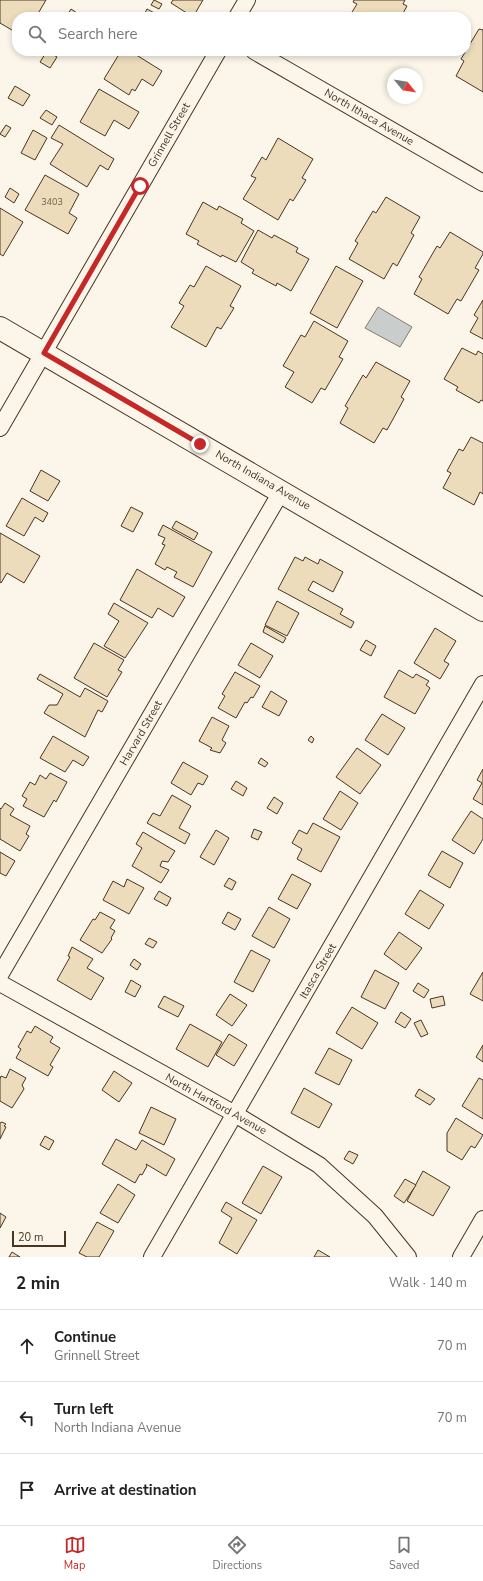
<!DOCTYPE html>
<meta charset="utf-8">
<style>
:root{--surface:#fff;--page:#f2f2f2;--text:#222;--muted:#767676;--line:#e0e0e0;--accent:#c62828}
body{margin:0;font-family:"Nunito Sans",sans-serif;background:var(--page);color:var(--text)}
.compass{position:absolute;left:387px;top:68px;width:36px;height:36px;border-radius:50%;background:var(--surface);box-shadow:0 2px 6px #0003;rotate:120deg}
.scale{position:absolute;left:12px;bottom:10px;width:54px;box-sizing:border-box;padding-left:4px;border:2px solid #4a3520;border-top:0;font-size:11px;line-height:14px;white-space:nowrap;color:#4a3520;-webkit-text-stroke:3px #fbf6e9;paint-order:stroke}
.stop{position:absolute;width:12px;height:12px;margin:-9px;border:3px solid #c62828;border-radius:50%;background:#fff}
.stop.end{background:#c62828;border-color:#fff;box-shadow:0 1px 4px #0008}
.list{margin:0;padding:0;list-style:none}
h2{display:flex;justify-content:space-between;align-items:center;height:52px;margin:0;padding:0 16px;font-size:17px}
h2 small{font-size:13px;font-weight:400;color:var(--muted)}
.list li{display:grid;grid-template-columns:26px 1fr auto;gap:12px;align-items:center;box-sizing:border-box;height:72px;padding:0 16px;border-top:1px solid var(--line)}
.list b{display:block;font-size:15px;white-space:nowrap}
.list p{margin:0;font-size:13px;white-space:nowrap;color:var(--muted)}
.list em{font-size:13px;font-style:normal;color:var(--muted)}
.icon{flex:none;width:22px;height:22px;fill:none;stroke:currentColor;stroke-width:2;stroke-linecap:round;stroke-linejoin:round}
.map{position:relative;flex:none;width:483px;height:1257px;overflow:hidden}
.search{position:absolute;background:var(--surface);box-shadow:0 2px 6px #0003;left:12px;right:12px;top:12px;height:44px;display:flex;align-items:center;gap:10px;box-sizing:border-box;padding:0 14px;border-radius:16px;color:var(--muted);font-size:15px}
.sheet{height:268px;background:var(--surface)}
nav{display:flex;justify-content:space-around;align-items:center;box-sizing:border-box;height:56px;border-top:1px solid var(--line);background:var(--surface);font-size:11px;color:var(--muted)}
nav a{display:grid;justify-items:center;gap:2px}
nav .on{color:var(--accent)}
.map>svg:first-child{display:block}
</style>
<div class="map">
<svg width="483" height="1257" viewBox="0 0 483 1257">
<rect width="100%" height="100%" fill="#fbf6e9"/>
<path fill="#c9cecd" stroke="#887966" d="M378 307 412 327 400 347 365 328Z"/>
<g fill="#ecdcbc" stroke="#4a3520">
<path d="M0 0H46L36 17H17V33L0 23Z"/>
<path d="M154 0 162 4 159 9 151 5Z"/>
<path d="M173 0H203L193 17 171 3Z"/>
<path d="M354 0H405L403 4 407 6 401 17H349L357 4 353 2Z"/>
<path d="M71 9 80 15 79 17H66Z"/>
<path d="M147 9 162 17H143Z"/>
<path d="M479 29 483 30V92L456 76 464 61 461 59Z"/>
<path d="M47 51 57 57 50 68 40 62Z"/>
<path d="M121 51H130L162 71 153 86 142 79 135 91 132 89 129 95 104 79Z"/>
<path d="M146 51H156L154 55Z"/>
<path d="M15 86 30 95 23 106 8 98Z"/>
<path d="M99 89 139 112 129 129 114 120 105 136 80 122Z"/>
<path d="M46 110 57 117 52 125 40 118Z"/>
<path d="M6 125 11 128 5 137 0 134Z"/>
<path d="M59 125 114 159 108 170 100 165 87 187 50 164 63 144 51 138Z"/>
<path d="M33 130 47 138 35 160 21 153Z"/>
<path d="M278 138 313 159 302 178 306 180 293 201 290 199 278 220 243 199 256 178 251 176 262 157 266 160Z"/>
<path d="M45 175 79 194 69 213 77 218 68 234 25 210Z"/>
<path d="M10 188 19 194 14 203 5 197Z"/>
<path d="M386 197 420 217 411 233 414 235 397 266 393 263 384 279 349 259 358 243 355 241 373 211 376 213Z"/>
<path d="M203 202 217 210 219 206 243 219 241 223 254 231 236 262 222 255 221 257 197 244 199 241 186 234Z"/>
<path d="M0 208 23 222 3 256 0 254Z"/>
<path d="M258 230 272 238 274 235 298 248 296 252 309 259 291 291 277 283 276 286 252 273 254 270 241 262Z"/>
<path d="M450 232 483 252V254L475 268 479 270 461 301 457 299 448 314 414 294 422 279 419 277 437 246 440 248Z"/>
<path d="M206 266 241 286 230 306 234 308 221 329 217 327 206 347 171 327 184 306 179 303 190 285 194 287Z"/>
<path d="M336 266 363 281 337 328 310 313Z"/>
<path d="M483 300V339L470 332 478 318 474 315Z"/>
<path d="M314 321 348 341 339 357 343 359 325 390 321 388 312 403 285 387 294 372 283 366 301 335 305 337Z"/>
<path d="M462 348 476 355 478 351 483 354V401L481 400 479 403 456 390 458 387 444 379Z"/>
<path d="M376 362 410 381 401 397 404 399 387 430 383 428 374 443 340 423 348 408 345 406 363 375 366 378Z"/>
<path d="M471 437 483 443V494L480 492 474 505 443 488 451 473 447 471 459 449 463 451Z"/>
<path d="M41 470 60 481 48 501 30 491Z"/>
<path d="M22 498 48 513 43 522 35 517 24 536 6 526Z"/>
<path d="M131 507 143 513 133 532 121 526Z"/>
<path d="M176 521 198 533 194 540 172 528Z"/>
<path d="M163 525 212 552 193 587 174 577 177 572 167 567 165 570 155 564 165 545 162 544 165 538 158 535Z"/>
<path d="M0 533 40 556 24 583 7 573 1 583 0 582Z"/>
<path d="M295 557 303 561 305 557 318 564 320 559 343 572 333 592 313 581 308 590 343 609 340 614 354 622 351 628 278 589Z"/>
<path d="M137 569 185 597 173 617 158 608 152 618 120 600Z"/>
<path d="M277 601 299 613 287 636 265 625Z"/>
<path d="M114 603 148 623 125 658 104 646 119 621 108 614Z"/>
<path d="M265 626 286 638 283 643 263 632Z"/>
<path d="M435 628 456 641 444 661 449 664 440 679 414 663Z"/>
<path d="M366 640 376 646 371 656 360 650Z"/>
<path d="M94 643 124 660 118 670 122 672 107 697 74 678Z"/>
<path d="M251 643 273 656 260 678 238 665Z"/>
<path d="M399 670 413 678 416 674 429 681 426 685 430 688 415 714 384 697Z"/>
<path d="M235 672 260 686 253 698 251 697 247 703 245 702 236 718 218 708 225 696 222 694Z"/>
<path d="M40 674 80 697 85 688 108 701 102 712 98 710 85 737 44 713 49 705H57L63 694 37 679Z"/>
<path d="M271 691 287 701 279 716 262 707Z"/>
<path d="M382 714 405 728 388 755 365 740Z"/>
<path d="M212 717 229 726 222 740 226 743 220 753 210 750 212 748 199 741Z"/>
<path d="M53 736 89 757 83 766 73 760 65 772 40 758Z"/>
<path d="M311 736 314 739 312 743 308 740Z"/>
<path d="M357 748 381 765 360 794 336 777Z"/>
<path d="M261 758 268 763 265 767 258 763Z"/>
<path d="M183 762 208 776 203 785 198 783 191 795 171 783Z"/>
<path d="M483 769V805L473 799 482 783 477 780Z"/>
<path d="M50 773 67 782 56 802 54 800 44 817 23 806 27 799 22 796 30 782 35 785 40 775 46 779Z"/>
<path d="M236 781 247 788 243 796 231 789Z"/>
<path d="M340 791 358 803 341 830 323 819Z"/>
<path d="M172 795 191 806 179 828 190 834 185 844 147 823 153 813 160 816Z"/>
<path d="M274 797 283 803 277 814 267 808Z"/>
<path d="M5 803 14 809 10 815 30 826 26 834 29 836 20 851 0 839V808L1 809Z"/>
<path d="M471 811 483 819V839L474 854 452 840Z"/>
<path d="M313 823 340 837 321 872 297 859 302 849 292 843 299 830 307 834Z"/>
<path d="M254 829 262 832 258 840 251 837Z"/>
<path d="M216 830 229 838 214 865 200 857Z"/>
<path d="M143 832 175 851 168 862 162 861 160 866 169 870 161 883 132 866 142 848 136 844Z"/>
<path d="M442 851 463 863 450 888 428 875Z"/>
<path d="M0 852 15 861 6 876 0 873Z"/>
<path d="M292 874 311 884 297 909 278 899Z"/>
<path d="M229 878 236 882 232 890 224 886Z"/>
<path d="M127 879 144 888 129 914 103 900 113 881 124 887Z"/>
<path d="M420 890 444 905 429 929 405 914Z"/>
<path d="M159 891 171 898 167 906 154 899Z"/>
<path d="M269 907 290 919 274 948 252 936Z"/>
<path d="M100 912 115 920 110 928 115 931 111 938 112 939 102 953 80 940 93 919 95 920Z"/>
<path d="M228 912 241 919 235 930 222 923Z"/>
<path d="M399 932 422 948 406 970 384 954Z"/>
<path d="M149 938 157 942 153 948 145 944Z"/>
<path d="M72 947 93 959 87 968 104 978 91 1000 57 980 70 957 68 956Z"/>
<path d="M251 950 270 960 253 992 234 982Z"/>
<path d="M134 959 141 964 137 970 130 965Z"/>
<path d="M375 970 399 983 385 1009 361 997Z"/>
<path d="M483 972V1001L470 994Z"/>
<path d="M131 980 141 986 135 997 125 992Z"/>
<path d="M418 983 429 990 424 998 413 991Z"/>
<path d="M230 994 247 1005 232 1026 216 1015Z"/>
<path d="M164 996 184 1006 178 1017 158 1007Z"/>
<path d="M443 996 445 1005 432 1008 430 999Z"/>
<path d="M352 1007 378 1023 362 1049 336 1033Z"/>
<path d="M401 1012 411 1019 405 1028 395 1022Z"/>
<path d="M421 1020 428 1034 421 1037 414 1023Z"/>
<path d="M190 1024 222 1042 208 1067 176 1049Z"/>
<path d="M35 1026 53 1037 50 1042 60 1048 50 1065 53 1067 48 1076 16 1058 21 1049 18 1047 27 1031 31 1033Z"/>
<path d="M229 1034 247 1045 234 1066 216 1055Z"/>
<path d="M483 1045V1062L476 1057Z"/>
<path d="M329 1048 352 1060 339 1085 315 1073Z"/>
<path d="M10 1069 26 1078 22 1085 24 1089 12 1108 0 1101V1079L1 1076 6 1078Z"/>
<path d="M114 1071 132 1083 119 1102 102 1090Z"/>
<path d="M479 1078 483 1080V1119L462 1106Z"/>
<path d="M304 1088 332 1104 319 1128 291 1113Z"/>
<path d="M419 1089 435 1099 430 1105 415 1096Z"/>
<path d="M151 1107 176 1119 164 1145 139 1133Z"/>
<path d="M456 1118 483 1135 475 1148 471 1146 462 1160 447 1151V1133Z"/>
<path d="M2 1122 6 1124 4 1126 6 1127 0 1139V1123Z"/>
<path d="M45 1136 54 1141 49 1150 40 1145Z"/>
<path d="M116 1139 136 1150 142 1140 175 1159 166 1176 146 1164 147 1166 142 1175 140 1174 135 1183 102 1164Z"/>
<path d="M349 1151 358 1155 353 1164 344 1159Z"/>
<path d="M263 1166 282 1177 261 1214 242 1203Z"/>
<path d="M423 1171 450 1187 433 1216 407 1201Z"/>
<path d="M405 1179 416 1185 404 1203 394 1196Z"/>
<path d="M118 1184 135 1195 118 1223 100 1213Z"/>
<path d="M226 1202 257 1220 237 1254 219 1243 232 1218 221 1211Z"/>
<path d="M0 1213 6 1217 0 1228Z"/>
<path d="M97 1222 114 1231 99 1257H87L79 1253Z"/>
<path d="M318 1250 330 1257H314Z"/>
<path d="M12 1252 20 1257H9Z"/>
</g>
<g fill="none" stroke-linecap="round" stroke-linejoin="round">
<defs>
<g id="minor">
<path d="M237 17 247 0"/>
<path d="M254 51 483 183"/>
<path d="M0 428 218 51"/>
<path d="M0 975 281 492"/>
<path d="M0 983 235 1114 319 1165 375 1216 408 1257"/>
<path d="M152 1257 483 684"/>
<path d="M461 1257 483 1219"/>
</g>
<path id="secondary" d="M0 328 483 610"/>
</defs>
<use href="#minor" stroke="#4a3520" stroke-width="18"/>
<use href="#secondary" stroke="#4a3520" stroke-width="24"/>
<use href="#minor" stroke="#fbf6e9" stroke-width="16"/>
<use href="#secondary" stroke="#fbf6e9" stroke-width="22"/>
</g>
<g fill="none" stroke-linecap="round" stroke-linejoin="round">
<path stroke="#c62828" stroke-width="5" d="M140 186 44 353 200 444"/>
</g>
<g text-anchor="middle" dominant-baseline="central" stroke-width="3" stroke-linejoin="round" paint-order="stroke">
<g font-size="9" fill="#725f47">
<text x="52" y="202">3403</text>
</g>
<g font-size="11" fill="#4a3520" stroke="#fbf6e9">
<text transform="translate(369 117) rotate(30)">North Ithaca Avenue</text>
<text transform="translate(169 135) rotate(-60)">Grinnell Street</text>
<text transform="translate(263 480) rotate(30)">North Indiana Avenue</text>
<text transform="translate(141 733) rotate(-60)">Harvard Street</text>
<text transform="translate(318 971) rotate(-60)">Itasca Street</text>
<text transform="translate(216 1104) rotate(29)">North Hartford Avenue</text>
</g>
</g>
</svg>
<svg class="compass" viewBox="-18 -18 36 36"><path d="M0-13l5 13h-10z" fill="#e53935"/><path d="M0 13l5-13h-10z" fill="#767676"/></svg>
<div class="scale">20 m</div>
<div class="stop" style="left:140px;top:186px"></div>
<div class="stop end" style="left:200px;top:444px"></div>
<div class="search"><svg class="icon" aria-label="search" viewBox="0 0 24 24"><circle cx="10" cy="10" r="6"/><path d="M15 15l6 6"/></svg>Search here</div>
</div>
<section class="sheet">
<h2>2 min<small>Walk · 140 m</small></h2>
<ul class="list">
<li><svg class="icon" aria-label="ahead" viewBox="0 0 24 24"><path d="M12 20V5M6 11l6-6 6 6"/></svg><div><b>Continue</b><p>Grinnell Street</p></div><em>70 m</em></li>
<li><svg class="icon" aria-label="left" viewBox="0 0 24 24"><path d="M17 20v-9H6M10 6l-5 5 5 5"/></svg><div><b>Turn left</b><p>North Indiana Avenue</p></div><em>70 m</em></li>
<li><svg class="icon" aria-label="arrive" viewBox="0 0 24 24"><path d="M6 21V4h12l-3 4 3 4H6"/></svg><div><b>Arrive at destination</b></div></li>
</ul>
</section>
<nav>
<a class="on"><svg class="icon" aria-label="map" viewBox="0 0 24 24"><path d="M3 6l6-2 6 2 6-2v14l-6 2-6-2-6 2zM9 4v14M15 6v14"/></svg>Map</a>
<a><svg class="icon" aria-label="directions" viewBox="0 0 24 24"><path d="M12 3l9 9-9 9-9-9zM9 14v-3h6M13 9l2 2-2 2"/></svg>Directions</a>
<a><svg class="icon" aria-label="saved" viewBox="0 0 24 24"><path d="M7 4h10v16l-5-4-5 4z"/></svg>Saved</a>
</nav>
